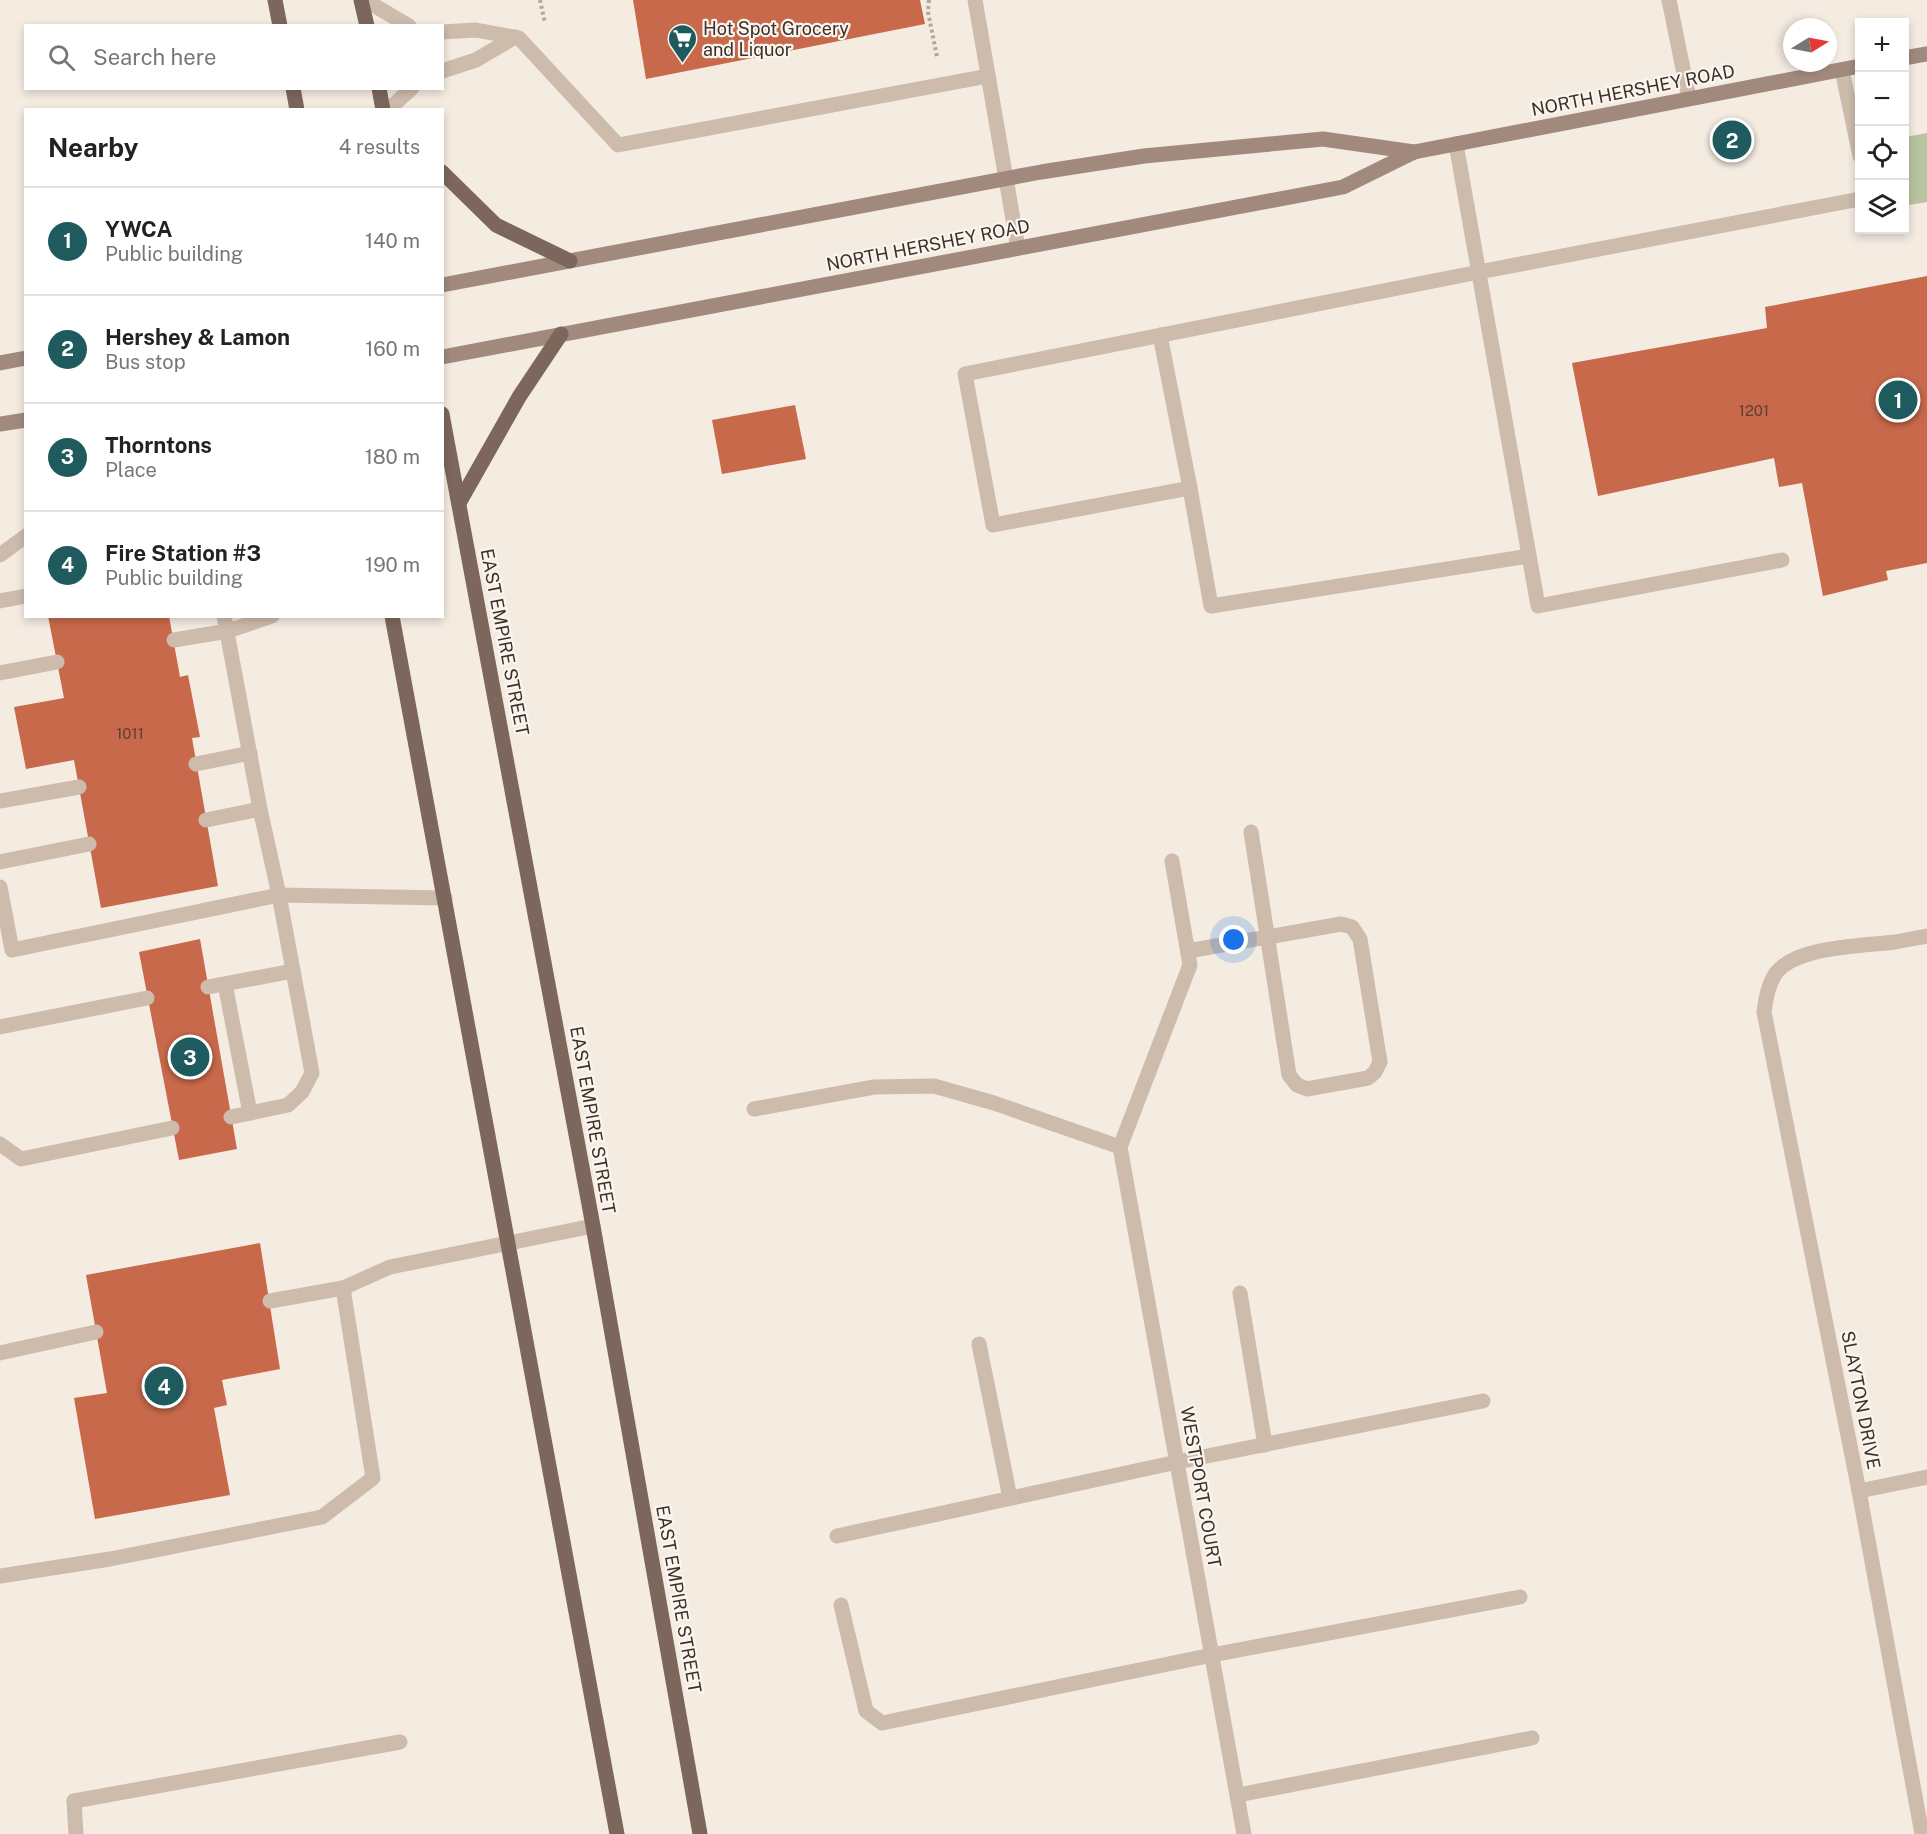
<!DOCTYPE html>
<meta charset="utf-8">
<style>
:root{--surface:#fff;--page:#f2f2f2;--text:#222;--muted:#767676;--line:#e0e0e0;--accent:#1f5a5e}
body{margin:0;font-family:"Public Sans",sans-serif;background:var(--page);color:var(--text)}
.controls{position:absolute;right:18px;top:18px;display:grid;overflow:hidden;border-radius:0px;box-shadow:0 3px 9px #0003}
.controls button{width:54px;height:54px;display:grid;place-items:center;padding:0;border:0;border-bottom:2px solid var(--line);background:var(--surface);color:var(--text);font:30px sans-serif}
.compass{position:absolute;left:1783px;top:18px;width:54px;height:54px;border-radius:50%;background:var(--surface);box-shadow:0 3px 9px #0003;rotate:80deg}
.you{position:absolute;left:1234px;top:940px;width:21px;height:21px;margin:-15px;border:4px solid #fff;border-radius:50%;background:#1a73e8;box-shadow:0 0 0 9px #1a73e833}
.badge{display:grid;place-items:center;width:39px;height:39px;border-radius:50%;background:var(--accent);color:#fff;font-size:20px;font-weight:700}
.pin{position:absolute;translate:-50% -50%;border:3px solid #fff;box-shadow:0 2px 6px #0006}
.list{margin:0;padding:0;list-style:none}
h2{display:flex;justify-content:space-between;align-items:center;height:78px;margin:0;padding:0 24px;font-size:26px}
h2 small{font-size:20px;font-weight:400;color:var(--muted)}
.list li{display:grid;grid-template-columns:39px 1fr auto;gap:18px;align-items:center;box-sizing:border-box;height:108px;padding:0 24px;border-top:2px solid var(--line)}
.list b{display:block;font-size:22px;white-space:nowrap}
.list p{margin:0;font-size:20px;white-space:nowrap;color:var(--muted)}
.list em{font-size:20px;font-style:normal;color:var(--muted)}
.icon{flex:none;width:33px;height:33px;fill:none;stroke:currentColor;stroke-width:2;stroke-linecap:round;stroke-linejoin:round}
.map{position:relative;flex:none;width:1927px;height:1834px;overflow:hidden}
.search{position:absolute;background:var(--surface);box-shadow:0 3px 9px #0003;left:24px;top:24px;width:420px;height:66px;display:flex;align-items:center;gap:15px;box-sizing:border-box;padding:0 21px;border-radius:0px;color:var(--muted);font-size:22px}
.panel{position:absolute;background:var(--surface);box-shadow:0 3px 9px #0003;left:24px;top:108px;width:420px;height:510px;border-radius:0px}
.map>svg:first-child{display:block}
</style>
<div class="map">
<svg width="1927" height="1834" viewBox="0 0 1927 1834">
<rect width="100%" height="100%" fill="#f4ebe1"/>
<path fill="#b8c4a0" d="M1927 133V202L1909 205 1905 177V137Z"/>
<g fill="#c8694b">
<path d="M633 0H920L925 24 646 79Z"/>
<path d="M1927 276V563L1886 571 1888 580 1823 596 1802 483 1779 487 1774 458 1598 496 1572 363 1767 328 1765 307Z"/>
<path d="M795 405 806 459 722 474 712 420Z"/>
<path d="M48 616H169L180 677 188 675 200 737 192 738 218 886 101 908 74 760 26 769 14 707 64 698Z"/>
<path d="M200 939 237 1149 179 1160 139 952Z"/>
<path d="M260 1243 280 1369 222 1380 227 1405 214 1408 230 1495 95 1519 74 1398 107 1393 86 1275Z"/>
</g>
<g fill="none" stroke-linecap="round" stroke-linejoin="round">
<g stroke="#b9a596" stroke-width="4" stroke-dasharray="3 3" stroke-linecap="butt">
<path d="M540 0 545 23"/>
<path d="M929 0 928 12 937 57"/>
</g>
<g stroke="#cdbbac" stroke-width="15">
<path d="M365 0 409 26"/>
<path d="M975 0 1018 248"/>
<path d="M442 32 476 30 519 38 618 145 988 76"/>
<path d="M1842 70 1860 156"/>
<path d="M442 71 476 60 515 37"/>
<path d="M388 110 412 88"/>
<path d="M1456 144 1538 606 1782 560"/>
<path d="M1160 335 1190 488"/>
<path d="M0 555 26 536"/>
<path d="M1529 556 1211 606 1190 488 993 525 965 374 1479 272 1860 199"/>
<path d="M0 601 26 596"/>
<path d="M174 640 228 631 272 616"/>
<path d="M0 673 57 662"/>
<path d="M196 764 250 753"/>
<path d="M0 801 79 787"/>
<path d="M206 820 260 809"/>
<path d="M0 862 89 844"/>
<path d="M0 887 12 950 279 895 260 809 224 616"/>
<path d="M1188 951 1341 924 1352 927 1360 939 1380 1062 1375 1072 1368 1078 1307 1089 1297 1085 1289 1075 1251 832"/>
<path d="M225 984 250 1113"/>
<path d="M208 987 293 971"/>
<path d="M0 1027 147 998"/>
<path d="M754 1109 874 1087 934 1086 994 1103 1120 1147 1190 965 1172 861"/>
<path d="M231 1117 288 1105 302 1092 312 1073 279 895 445 898"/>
<path d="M0 1144 21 1159 172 1128"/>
<path d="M1240 1293 1265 1445"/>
<path d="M270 1301 343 1288 390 1267 593 1226"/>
<path d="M979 1344 1010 1498"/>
<path d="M0 1353 96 1332"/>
<path d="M837 1536 1177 1462 1483 1401"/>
<path d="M0 1576 110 1559 322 1517 373 1478 343 1288"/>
<path d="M841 1605 866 1711 882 1723 1212 1655 1520 1597"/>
<path d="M1238 1795 1532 1738"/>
<path d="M74 1801 400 1742"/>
</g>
<g stroke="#cdbbac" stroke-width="15">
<path d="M1669 0 1689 98"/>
<path d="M1120 1147 1244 1834"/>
<path d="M1859 1491 1927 1477"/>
<path d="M74 1801 76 1834"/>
<path d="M1922 1834 1859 1491 1764 1012C1766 998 1768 985 1776 973 1796 946 1864 946 1895 942 1906 940 1916 938 1927 936"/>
</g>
<g stroke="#a18a7d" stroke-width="15">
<path d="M1904 58 1927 54"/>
<path d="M442 285 1041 172 1144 156 1323 139 1414 152"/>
<path d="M442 357 1343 187 1414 152 1860 66"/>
<path d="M0 363 26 358"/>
<path d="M0 424 26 420"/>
</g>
<g stroke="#7d675c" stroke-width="15">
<path d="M275 0 280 26"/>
<path d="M361 0 367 26"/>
<path d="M293 88 297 110"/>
<path d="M379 88 383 110"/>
<path d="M442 172 496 225 570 261"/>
<path d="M442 414 593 1226 700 1834"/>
<path d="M459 503 519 397 561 334"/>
<path d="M392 616 617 1834"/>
</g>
</g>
<defs>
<symbol id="supermarket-pin" viewBox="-11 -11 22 30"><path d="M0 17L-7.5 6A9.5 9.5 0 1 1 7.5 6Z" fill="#1f5a5e" stroke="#fbf5ee"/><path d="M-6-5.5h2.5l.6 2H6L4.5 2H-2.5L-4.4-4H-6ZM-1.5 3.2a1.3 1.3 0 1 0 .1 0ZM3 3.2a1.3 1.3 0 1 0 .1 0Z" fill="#fff"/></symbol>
</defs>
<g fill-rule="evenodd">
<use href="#supermarket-pin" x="666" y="22" width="33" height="45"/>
</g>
<g text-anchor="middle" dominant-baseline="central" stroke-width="4.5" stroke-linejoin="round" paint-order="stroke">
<g font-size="15" fill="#5e3e33">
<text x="1754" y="410">1201</text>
<text x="130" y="733">1011</text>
</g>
<g font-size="18" fill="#3b302b" stroke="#fbf5ee" text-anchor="start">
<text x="703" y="28">Hot Spot Grocery<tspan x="703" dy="21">and Liquor</tspan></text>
</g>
<g font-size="18" fill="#3b302b" stroke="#fbf5ee">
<text transform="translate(1633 90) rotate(-11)">NORTH HERSHEY ROAD</text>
<text transform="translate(928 245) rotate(-11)">NORTH HERSHEY ROAD</text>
<text transform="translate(505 642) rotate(79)">EAST EMPIRE STREET</text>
<text transform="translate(593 1120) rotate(80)">EAST EMPIRE STREET</text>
<text transform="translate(1861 1400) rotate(79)">SLAYTON DRIVE</text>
<text transform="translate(1201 1487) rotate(80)">WESTPORT COURT</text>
<text transform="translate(679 1599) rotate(80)">EAST EMPIRE STREET</text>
</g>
</g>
</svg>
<div class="controls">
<button>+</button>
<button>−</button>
<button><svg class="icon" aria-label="locate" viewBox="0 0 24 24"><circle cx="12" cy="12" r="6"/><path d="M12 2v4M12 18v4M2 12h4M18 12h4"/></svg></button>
<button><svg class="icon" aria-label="layers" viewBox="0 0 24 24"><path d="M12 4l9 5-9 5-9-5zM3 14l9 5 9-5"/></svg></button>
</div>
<svg class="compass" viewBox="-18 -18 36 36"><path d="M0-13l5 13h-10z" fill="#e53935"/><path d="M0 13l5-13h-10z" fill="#767676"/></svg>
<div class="you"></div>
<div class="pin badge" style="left:1898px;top:400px">1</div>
<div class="pin badge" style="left:1732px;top:140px">2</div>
<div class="pin badge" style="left:190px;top:1057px">3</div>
<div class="pin badge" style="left:164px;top:1386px">4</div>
<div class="search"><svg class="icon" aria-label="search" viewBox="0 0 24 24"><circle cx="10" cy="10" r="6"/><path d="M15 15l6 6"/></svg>Search here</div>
<section class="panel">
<h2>Nearby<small>4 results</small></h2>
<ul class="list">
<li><span class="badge">1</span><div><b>YWCA</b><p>Public building</p></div><em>140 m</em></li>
<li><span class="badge">2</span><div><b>Hershey &amp; Lamon</b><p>Bus stop</p></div><em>160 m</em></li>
<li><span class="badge">3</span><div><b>Thorntons</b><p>Place</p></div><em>180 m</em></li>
<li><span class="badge">4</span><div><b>Fire Station #3</b><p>Public building</p></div><em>190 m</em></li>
</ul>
</section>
</div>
